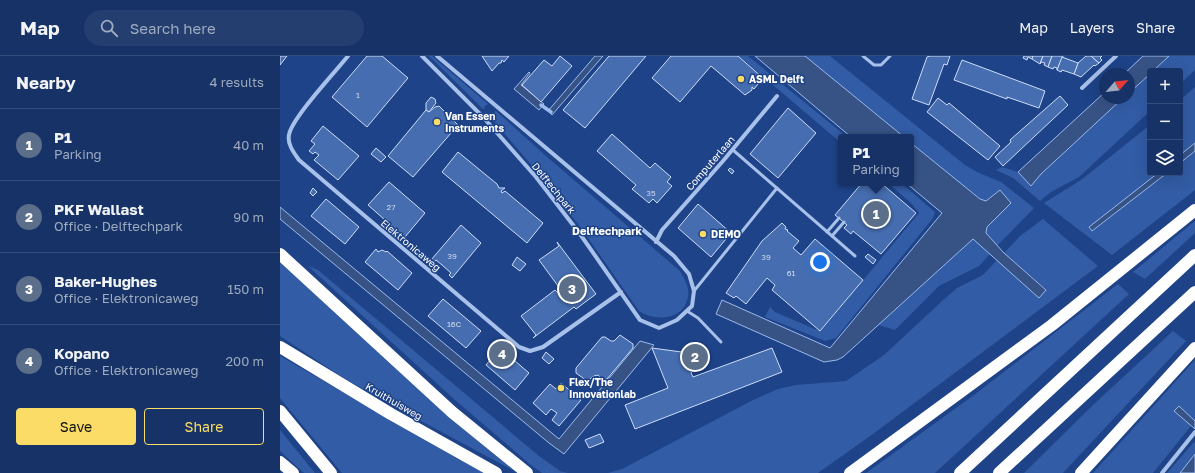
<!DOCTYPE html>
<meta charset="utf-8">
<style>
:root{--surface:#163266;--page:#233e6f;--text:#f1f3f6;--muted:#9eaabf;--line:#354d7a;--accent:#fadc67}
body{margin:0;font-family:"Golos Text",sans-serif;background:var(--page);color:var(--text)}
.controls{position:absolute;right:12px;top:12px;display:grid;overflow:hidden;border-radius:4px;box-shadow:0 4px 16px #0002}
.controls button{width:36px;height:36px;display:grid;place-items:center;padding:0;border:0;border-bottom:1px solid var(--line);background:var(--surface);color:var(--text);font:20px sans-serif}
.compass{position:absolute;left:819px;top:12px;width:36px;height:36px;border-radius:50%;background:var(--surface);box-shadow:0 4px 16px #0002;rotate:62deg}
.you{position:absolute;left:540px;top:206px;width:14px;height:14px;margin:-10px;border:3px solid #fff;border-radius:50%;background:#1a73e8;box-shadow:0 0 0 6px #1a73e833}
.badge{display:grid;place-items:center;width:26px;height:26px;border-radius:50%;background:var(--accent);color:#fff;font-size:13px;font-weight:700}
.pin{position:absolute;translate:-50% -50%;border:2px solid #fff;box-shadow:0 1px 4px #0006}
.popup{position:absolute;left:558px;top:78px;width:76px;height:52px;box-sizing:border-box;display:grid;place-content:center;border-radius:4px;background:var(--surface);filter:drop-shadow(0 1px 3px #0005);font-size:13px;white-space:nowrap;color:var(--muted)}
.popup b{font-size:15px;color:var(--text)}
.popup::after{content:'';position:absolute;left:50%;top:100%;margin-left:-8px;border:8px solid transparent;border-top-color:var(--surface)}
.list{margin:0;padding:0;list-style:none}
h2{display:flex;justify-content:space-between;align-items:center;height:52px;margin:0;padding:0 16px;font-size:17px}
h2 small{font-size:13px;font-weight:400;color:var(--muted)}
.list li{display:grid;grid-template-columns:26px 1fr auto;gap:12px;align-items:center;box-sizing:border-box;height:72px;padding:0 16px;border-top:1px solid var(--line)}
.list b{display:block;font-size:15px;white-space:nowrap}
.list p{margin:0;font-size:13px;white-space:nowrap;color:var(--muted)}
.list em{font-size:13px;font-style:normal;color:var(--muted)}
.actions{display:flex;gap:8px;padding:12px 16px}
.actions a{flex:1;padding:9px 0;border:1px solid var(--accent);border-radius:4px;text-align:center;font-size:14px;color:var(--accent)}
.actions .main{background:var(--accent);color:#111}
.icon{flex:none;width:22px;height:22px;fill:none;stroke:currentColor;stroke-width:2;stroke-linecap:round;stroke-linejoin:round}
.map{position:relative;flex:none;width:915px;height:417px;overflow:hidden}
header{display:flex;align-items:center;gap:24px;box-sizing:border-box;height:56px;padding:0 20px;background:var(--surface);border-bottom:1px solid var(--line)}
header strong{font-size:19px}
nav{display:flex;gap:22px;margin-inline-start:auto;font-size:14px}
.search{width:280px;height:36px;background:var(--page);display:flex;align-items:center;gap:10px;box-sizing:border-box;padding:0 14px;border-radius:22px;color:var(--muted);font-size:15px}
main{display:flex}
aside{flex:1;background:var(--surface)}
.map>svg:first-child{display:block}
</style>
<header>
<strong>Map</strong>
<div class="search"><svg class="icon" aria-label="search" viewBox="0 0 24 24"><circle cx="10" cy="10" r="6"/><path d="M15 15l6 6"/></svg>Search here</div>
<nav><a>Map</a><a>Layers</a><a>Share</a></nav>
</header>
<main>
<aside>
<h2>Nearby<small>4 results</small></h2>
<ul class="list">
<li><span class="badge" style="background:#5c6f8a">1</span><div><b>P1</b><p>Parking</p></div><em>40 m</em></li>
<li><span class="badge" style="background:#5c6f8a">2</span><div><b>PKF Wallast</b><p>Office · Delftechpark</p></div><em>90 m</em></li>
<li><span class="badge" style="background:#5c6f8a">3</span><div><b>Baker-Hughes</b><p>Office · Elektronicaweg</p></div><em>150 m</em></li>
<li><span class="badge" style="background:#5c6f8a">4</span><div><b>Kopano</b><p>Office · Elektronicaweg</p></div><em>200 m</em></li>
</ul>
<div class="actions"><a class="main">Save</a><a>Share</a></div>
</aside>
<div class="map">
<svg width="915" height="417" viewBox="0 0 915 417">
<rect width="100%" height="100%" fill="#1e4388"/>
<g fill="#325ca5">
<path d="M149 0H152L208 48 204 51 205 53H203Z"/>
<path d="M459 0H468L567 81H561V87Z"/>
<path d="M525 0H550L685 109 699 117 721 126 754 152 717 190 706 177 707 171 731 147 720 134 706 145 700 143 631 87V81H624Z"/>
<path d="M889 0H915V14L900 28V15H873Z"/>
<path d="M870 18V55L799 121 771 136 760 145 733 122 716 114 722 111 738 116 751 129 761 118 843 42H849V37Z"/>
<path d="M915 31V87L900 99V44Z"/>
<path d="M216 55 266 100 400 215C404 222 410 232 408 241 404 264 376 266 359 255L301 172 255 113 210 61 211 59 213 60 215 57 214 56Z"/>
<path d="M870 69V117H878L809 171 813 175 887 117H900V107L915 95V134L832 199 764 147 801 124Z"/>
<path d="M608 127H621L655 156 653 162 556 282 545 285 485 261 490 251 495 256 537 274 545 270 639 157 632 148Z"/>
<path d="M763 163 818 210 593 378 538 417H328L342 413 473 344 498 333 516 329 566 325 604 299 661 246 677 232 703 219 717 204 759 242 766 233 724 197 740 180Z"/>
<path d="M915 165V177L865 223 853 216Z"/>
<path d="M693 183 710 198 699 210 659 230 615 274 598 269Z"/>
<path d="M0 207C81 274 153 352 236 416L104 345 59 319 0 280Z"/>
<path d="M28 210 38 214 259 400 280 415 288 417H262L251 409 175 344Z"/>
<path d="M838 228 849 238 655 417H586L694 339Z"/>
<path d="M893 275 906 285 783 417H744L813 349Z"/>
<path d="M0 300 205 417H62L0 342Z"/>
<path d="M915 304V365L899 350 894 355 911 370 873 417H813Z"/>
<path d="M0 374 35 417H24L0 395Z"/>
<path d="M915 385V398L900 417H887Z"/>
</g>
<g fill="#375386" stroke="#9bbaed">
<path d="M315 0H323L272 59 268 55Z"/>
<path d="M475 0H525L624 81H571Z"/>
<path d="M863 0H889L873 15H870V18L849 37V18H844Z"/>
<path d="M249 16 250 17 241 29 264 48 259 54 234 33Z"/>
<path d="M825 36V42H843L761 118 751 130 738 116Z"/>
<path d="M631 87 700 143 706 145 720 134 731 147 707 171 706 177 724 197 766 234 759 242 693 183 563 301 557 304 544 306 436 258 442 244 550 292 662 157 626 127H631Z"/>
<path d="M915 87V95L900 107V99Z"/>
<path d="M878 117H887L812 175 809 171Z"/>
<path d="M0 151 279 383 360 285 374 289 284 398 269 387 0 163Z"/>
<path d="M899 350 915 365V373L894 355Z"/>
<path d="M915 398V417H900Z"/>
</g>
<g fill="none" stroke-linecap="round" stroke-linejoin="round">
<path stroke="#9bbaed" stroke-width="3.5" d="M261 49 271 56"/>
</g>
<g fill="#466db0" stroke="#cdddf8">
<path d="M0 0H7L0 9Z"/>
<path d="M87 0H102L128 22 87 71 52 41Z"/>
<path d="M202 0H229L224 6 222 4 221 7H219L212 15Z"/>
<path d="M280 0 292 10 261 46 242 29 264 4 272 10Z"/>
<path d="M329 0H366L305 72 283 54Z"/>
<path d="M391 0H458L483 22 474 33 472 31V34L465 39 431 10 400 46 372 22Z"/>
<path d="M650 0H670L667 9 664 8 649 49 632 43 647 1Z"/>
<path d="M744 0H753L752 3 748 1 747 4 743 2Z"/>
<path d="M753 0H763L760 8 752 3Z"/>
<path d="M763 0H772L768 11 764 9 765 7 761 6 760 8Z"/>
<path d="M772 0H783L777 14V12L774 11 773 13 768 11Z"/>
<path d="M806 0H811L819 7 815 10 814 9 801 21 794 18 798 7Z"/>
<path d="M811 0H822L820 2 822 4 819 7Z"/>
<path d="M782 1 798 7 794 18 782 14 781 16 777 14Z"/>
<path d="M682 4 765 35 759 52 727 41V43L674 24Z"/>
<path d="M780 40 788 49 723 110 715 101 731 86 730 84Z"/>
<path d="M151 41 155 43 156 47 149 56 146 54V47Z"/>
<path d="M658 42 667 49 669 47 720 90 708 104 647 56Z"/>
<path d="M159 50 178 69 133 121 108 100 146 54 149 56 155 51Z"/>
<path d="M508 52 536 77 498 122 470 98Z"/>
<path d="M43 70 79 100 58 124 34 104 39 99 35 96 33 98 29 95 35 88 31 85Z"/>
<path d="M332 78 370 112 375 107 391 121 387 126 392 130 377 147 373 143 369 147 352 133 356 129 317 95Z"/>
<path d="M96 92 106 101 101 106 91 98Z"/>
<path d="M178 96 217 128 219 132H225L221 135 222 137 225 135 263 167 247 187 162 116Z"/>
<path d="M450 112 454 115 452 118 448 114Z"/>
<path d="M109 126 145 157 125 181 108 167 109 165 106 163 105 164 88 149Z"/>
<path d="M582 127H601L636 157 601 198 573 175 571 178 564 172 567 169 555 159Z"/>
<path d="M33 132 37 136 33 140 30 137Z"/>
<path d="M46 143 79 171 65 188 31 160Z"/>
<path d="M418 148 451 177 431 201 398 172Z"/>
<path d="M502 167 506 171 505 173 508 174 507 175 519 185 513 192 521 199 535 183 583 224 540 275 492 234 495 229 487 222 466 248 456 240 454 242 446 237 482 185Z"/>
<path d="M181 169 201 187 172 222 169 219 171 217 162 209 156 204 154 206 151 204Z"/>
<path d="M277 186 316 238 296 253 294 251 253 282 256 279 241 260 275 234 278 237 281 234 259 204 279 190Z"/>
<path d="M96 193 98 196 102 194 106 196 107 195 132 217 118 234 85 206Z"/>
<path d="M588 198 596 204 593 208 585 201Z"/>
<path d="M237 201 246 208 240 215 232 209Z"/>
<path d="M163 243 201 275 186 292 148 260Z"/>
<path d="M340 279 353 288V292L327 323 323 324 318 319 314 320 307 325 296 317V312L322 281H325L331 285H334Z"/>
<path d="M417 286 422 299 409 297Z"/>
<path d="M415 290 418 299 425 300 411 317 413 321 492 292 502 316 355 373 345 349 388 332 372 292 409 297Z"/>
<path d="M220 292 249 317 235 334 206 309Z"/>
<path d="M266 296 274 303 269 308 262 302Z"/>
<path d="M281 327 301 344 279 370 272 364 277 357 271 353 266 359 253 347 270 328 276 333Z"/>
<path d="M320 378 324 386 309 392 305 384Z"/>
</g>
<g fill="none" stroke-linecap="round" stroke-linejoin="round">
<g stroke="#a8c1eb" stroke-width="3">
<path d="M583 0 594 9H601L610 0"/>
<path d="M453 94 575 200"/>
<path d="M547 176 559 162"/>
<path d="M552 180 564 166"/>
<path d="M414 235 497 132"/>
<path d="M407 255 418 262 441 286"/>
</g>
<g stroke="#a8c1eb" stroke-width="4">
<path d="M68 0C56 15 11 63 9 79 7 88 14 97 19 104L239 291 250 295 263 291 341 236"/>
<path d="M142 0 203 61 256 121 300 178 360 264 379 272 397 264 412 250 414 235 409 218 394 200 157 0"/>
<path d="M802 32 836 0"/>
<path d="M376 186 382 174 443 105 497 40"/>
<path d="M882 417 915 376"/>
</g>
<g stroke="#fff" stroke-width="12">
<path d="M0 198 172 356 247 417"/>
<path d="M0 291 111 358 216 417"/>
<path d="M0 355 51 417"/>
<path d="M0 406 13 417"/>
<path d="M570 417 772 269 915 154"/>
<path d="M680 417 915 199"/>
<path d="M719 417 915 236"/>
<path d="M801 417 915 292"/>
</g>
</g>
<g fill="#fadc67" stroke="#1e4388" stroke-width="1.5">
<circle cx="461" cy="23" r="4"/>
<circle cx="157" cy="66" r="4"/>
<circle cx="423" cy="178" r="4"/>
<circle cx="281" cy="332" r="4"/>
</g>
<g text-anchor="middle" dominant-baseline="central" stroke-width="3" stroke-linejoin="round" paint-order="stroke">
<g font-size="8" fill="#d1daeb">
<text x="78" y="39">1</text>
<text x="371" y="137">35</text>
<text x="111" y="151">27</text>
<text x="172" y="200">39</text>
<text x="486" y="201">39</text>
<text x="511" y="217">61</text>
<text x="174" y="268">16C</text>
</g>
<g font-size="10" font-weight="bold" fill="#fff" stroke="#1e4388" text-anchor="start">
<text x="469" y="23">ASML Delft</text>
<text x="165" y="60">Van Essen<tspan x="165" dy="12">Instruments</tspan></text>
<text x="431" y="178">DEMO</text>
<text x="289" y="326">Flex/The<tspan x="289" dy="12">Innovationlab</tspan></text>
</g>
<g font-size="10" fill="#fff" stroke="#1e4388">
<text transform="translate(430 107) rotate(-49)">Computerlaan</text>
<text transform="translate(274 132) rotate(51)">Delftechpark</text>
<text transform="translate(131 189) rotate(40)">Elektronicaweg</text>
<text transform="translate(114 345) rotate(30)">Kruithuisweg</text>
</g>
<g font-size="11" font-weight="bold" fill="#fff" stroke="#1e4388">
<text x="327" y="174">Delftechpark</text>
</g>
</g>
</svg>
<div class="controls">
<button>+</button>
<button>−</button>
<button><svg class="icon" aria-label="layers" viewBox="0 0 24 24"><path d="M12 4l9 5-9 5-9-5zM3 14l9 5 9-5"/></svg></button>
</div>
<svg class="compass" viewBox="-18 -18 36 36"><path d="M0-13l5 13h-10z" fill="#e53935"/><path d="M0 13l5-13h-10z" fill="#9eaabf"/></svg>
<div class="you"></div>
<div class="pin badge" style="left:596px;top:158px;background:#5c6f8a">1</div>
<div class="popup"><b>P1</b>Parking</div>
<div class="pin badge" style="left:415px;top:301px;background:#5c6f8a">2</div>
<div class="pin badge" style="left:292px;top:233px;background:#5c6f8a">3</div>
<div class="pin badge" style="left:222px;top:298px;background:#5c6f8a">4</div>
</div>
</main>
